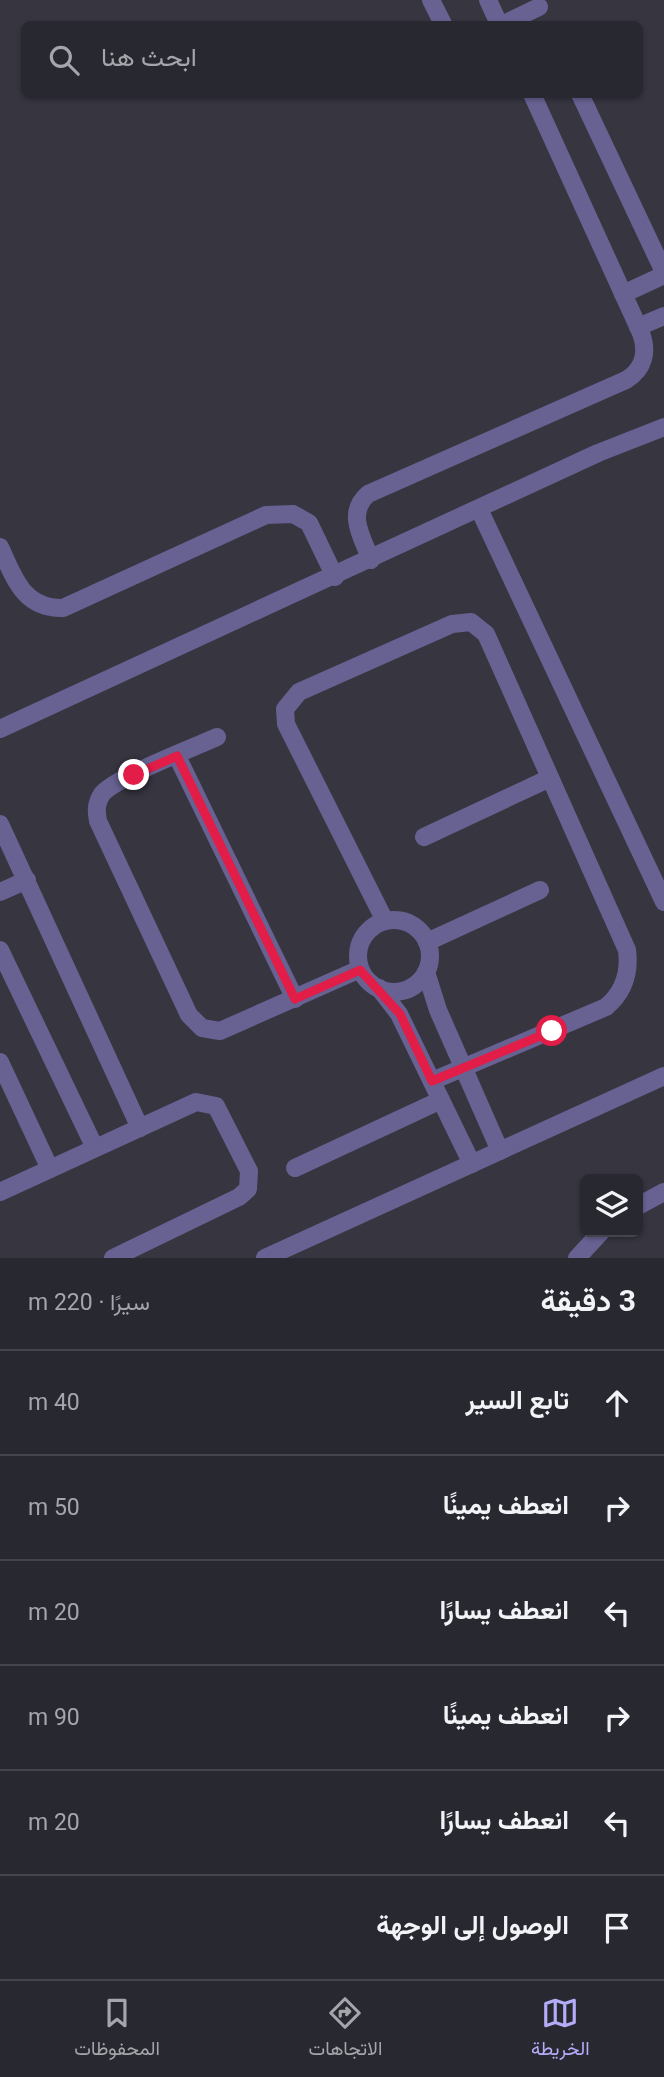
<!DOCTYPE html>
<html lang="ar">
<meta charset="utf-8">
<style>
:root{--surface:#282830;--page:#303038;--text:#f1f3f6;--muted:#a5a6ab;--line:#44444c;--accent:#b4acf9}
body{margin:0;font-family:Roboto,Vazirmatn,sans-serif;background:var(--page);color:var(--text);direction:rtl}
.controls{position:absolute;right:21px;bottom:21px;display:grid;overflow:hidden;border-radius:10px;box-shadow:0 2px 5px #0004}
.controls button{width:63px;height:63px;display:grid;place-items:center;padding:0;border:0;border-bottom:2px solid var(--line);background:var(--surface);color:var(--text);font:35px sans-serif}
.stop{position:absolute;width:21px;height:21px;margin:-16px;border:5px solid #e11d48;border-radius:50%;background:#fff}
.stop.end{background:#e11d48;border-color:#fff;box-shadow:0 2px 7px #0008}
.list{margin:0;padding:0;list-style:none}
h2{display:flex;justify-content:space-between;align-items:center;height:91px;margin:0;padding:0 28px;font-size:30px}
h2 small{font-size:23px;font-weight:400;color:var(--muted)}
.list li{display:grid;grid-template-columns:46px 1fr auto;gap:21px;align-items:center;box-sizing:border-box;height:105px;padding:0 28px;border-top:2px solid var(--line)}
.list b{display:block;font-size:26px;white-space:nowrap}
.list em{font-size:23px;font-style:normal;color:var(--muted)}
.icon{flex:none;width:38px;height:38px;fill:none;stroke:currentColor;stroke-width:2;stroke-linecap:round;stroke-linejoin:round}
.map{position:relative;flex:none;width:664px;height:1258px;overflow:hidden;direction:ltr}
.search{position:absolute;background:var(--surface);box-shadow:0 2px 5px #0004;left:21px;right:21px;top:21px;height:77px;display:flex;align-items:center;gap:18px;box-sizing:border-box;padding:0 24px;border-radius:10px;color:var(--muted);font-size:26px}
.sheet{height:721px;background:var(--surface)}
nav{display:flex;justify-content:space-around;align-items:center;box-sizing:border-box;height:98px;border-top:2px solid var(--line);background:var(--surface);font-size:19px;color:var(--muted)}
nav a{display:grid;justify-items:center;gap:4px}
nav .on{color:var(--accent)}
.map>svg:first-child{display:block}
</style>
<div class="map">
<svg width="664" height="1258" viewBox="0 0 664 1258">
<rect width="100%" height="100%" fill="#363540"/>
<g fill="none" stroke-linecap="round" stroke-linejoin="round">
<g stroke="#676292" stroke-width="18">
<path d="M431 0 443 24"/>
<path d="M488 0 499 24"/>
<path d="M504 24 539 7"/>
<path d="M580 94 664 272"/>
<path d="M623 294 664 275"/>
<path d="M638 327 664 316"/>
<path d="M479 509 664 902"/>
<path d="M0 547C14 577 23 609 63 608L266 515 293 514 309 523 335 577"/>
<path d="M371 560C362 537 346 513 368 494L626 380C644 369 648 352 641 333L532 94"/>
<path d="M0 729 598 453 664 427"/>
<path d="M217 737C193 748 116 777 102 794 96 803 96 811 98 821L189 1015 202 1028 220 1031 360 969"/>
<path d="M177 756 295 999"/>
<path d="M0 824 140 1128"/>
<path d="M424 837 550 778"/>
<path d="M0 892 27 880"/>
<circle cx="394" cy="956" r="36"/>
<path d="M385 921 286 724 285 709 299 692 452 624 471 622 486 634 627 950C630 973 624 992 606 1007L432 1081"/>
<path d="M427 942 540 890"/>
<path d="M0 950 95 1148"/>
<path d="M426 972 438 1010 500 1151"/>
<path d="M379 988 399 1014 472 1164"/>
<path d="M0 1062 50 1169"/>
<path d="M295 1168 441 1100"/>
<path d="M0 1192 196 1102 216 1106 249 1171 248 1189 239 1197 113 1258"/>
<path d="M638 1206 664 1192"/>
<path d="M265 1258 664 1076"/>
<path d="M577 1258 601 1232"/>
</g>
</g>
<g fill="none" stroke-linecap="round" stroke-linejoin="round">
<path stroke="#e11d48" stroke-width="9" d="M134 775 177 756 295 999 360 970 400 1014 432 1081 552 1031"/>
</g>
</svg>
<div class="controls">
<button><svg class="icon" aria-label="layers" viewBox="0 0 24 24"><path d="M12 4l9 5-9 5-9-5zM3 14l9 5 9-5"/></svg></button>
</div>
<div class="stop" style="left:552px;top:1031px"></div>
<div class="stop end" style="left:134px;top:775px"></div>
<div class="search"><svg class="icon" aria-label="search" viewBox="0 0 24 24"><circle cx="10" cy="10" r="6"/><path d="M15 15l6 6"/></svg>ابحث هنا</div>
</div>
<section class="sheet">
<h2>3 دقيقة<small>سيرًا · 220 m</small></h2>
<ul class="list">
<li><svg class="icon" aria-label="ahead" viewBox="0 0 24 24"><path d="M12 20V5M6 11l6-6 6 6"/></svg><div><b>تابع السير</b></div><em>40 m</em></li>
<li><svg class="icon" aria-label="right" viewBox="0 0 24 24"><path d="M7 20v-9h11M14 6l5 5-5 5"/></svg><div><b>انعطف يمينًا</b></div><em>50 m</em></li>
<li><svg class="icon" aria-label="left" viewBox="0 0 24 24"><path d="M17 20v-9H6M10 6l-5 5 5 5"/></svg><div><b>انعطف يسارًا</b></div><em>20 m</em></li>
<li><svg class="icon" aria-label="right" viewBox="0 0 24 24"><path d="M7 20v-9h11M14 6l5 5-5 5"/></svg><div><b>انعطف يمينًا</b></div><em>90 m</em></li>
<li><svg class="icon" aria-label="left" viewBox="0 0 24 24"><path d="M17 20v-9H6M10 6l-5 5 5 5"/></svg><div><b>انعطف يسارًا</b></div><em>20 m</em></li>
<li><svg class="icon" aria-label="arrive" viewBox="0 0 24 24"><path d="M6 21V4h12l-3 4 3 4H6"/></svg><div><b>الوصول إلى الوجهة</b></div></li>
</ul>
</section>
<nav>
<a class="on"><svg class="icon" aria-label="map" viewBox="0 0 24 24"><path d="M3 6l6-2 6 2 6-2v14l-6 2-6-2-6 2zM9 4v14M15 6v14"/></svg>الخريطة</a>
<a><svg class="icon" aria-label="directions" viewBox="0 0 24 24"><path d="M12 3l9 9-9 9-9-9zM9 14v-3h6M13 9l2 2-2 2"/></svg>الاتجاهات</a>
<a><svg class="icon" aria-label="saved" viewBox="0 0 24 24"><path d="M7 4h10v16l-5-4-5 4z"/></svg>المحفوظات</a>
</nav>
